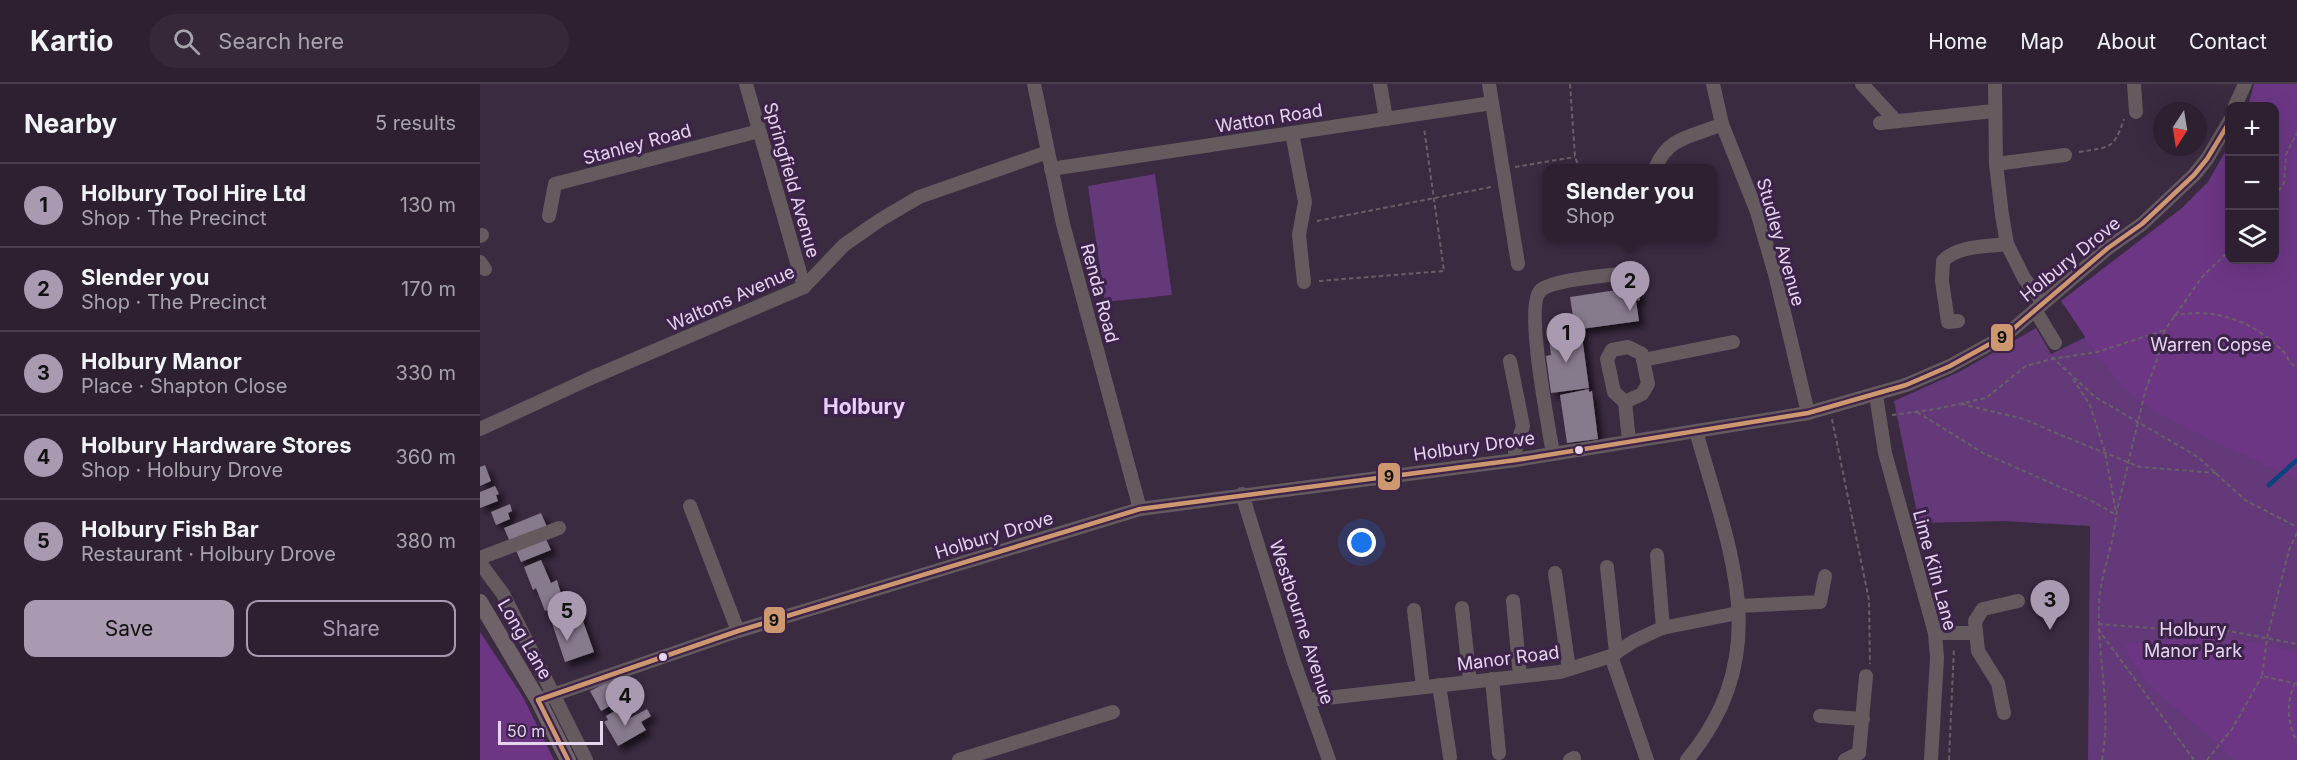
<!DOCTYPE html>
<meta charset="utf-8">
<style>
:root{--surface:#2c2031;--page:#342839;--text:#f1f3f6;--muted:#a6a3ab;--line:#483e4d;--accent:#a99ab1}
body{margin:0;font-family:Inter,sans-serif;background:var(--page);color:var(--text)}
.controls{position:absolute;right:18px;top:18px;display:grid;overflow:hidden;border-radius:12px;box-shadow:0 6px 24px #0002}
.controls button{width:54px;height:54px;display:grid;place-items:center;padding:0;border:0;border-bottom:2px solid var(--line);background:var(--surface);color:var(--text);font:30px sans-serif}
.compass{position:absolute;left:1673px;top:18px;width:54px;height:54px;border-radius:50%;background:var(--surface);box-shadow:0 6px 24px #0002;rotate:192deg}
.scale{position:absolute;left:18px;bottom:15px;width:105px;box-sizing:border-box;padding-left:6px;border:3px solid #e5d5ee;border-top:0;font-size:16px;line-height:21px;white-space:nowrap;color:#e5d5ee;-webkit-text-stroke:4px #3d224a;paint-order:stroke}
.you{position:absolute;left:882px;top:459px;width:21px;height:21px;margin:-15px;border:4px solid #fff;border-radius:50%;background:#1a73e8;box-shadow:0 0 0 9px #1a73e833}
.badge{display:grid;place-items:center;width:39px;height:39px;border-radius:50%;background:var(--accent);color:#111;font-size:20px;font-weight:700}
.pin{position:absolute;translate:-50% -50px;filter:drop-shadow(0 2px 3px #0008)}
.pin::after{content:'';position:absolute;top:32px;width:21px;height:18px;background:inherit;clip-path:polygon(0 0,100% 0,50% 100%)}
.popup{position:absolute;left:1063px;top:80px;width:174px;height:78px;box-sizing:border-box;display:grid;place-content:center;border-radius:12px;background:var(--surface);filter:drop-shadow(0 2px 4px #0005);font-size:20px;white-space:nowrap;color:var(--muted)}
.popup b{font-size:22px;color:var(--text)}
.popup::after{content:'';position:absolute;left:50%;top:100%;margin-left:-12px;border:12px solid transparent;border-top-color:var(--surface)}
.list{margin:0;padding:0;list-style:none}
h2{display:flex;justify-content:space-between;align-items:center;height:78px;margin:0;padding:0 24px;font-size:26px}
h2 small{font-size:20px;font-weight:400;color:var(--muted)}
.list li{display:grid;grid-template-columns:39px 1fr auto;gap:18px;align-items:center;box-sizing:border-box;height:84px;padding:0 24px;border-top:2px solid var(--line)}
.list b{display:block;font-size:22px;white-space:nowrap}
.list p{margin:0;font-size:20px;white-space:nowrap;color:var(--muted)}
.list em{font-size:20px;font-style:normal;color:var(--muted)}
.actions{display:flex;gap:12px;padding:18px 24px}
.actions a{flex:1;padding:14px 0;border:2px solid var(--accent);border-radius:12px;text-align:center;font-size:21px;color:var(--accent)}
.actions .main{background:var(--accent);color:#111}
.icon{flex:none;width:33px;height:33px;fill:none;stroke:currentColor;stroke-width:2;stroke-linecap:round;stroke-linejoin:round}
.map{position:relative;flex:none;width:1817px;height:676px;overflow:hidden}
header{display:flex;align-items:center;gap:36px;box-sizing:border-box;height:84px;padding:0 30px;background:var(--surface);border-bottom:2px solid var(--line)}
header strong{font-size:28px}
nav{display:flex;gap:33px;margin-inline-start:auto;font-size:21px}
.search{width:420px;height:54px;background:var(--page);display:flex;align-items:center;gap:15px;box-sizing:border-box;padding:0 21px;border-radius:33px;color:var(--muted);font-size:22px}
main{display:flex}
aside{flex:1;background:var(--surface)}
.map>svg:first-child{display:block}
</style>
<header>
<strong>Kartio</strong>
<div class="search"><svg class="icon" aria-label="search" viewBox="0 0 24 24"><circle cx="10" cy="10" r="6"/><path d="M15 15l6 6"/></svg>Search here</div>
<nav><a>Home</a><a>Map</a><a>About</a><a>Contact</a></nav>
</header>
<main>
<aside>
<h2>Nearby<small>5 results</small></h2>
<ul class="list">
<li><span class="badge">1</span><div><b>Holbury Tool Hire Ltd</b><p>Shop · The Precinct</p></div><em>130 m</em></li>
<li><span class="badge">2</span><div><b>Slender you</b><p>Shop · The Precinct</p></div><em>170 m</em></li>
<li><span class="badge">3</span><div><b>Holbury Manor</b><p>Place · Shapton Close</p></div><em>330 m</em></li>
<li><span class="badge">4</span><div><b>Holbury Hardware Stores</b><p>Shop · Holbury Drove</p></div><em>360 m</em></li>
<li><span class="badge">5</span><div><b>Holbury Fish Bar</b><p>Restaurant · Holbury Drove</p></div><em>380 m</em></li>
</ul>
<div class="actions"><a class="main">Save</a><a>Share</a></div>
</aside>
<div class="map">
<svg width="1817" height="676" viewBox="0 0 1817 676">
<defs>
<filter id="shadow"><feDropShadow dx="5.5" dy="5.5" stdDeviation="3" flood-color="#0009"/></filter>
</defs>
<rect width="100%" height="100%" fill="#3a2b41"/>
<g fill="#64397a">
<path d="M675 90 692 211 625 218 608 102Z"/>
<path d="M1556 244 1571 270 1606 253 1817 384V676H1608L1610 442 1524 437 1439 439 1414 317 1481 287Z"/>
</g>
<g fill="#6c3685">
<path d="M1774 0H1817V397C1777 374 1733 359 1693 337 1677 328 1660 319 1647 306 1621 280 1602 247 1581 217L1702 124 1728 98 1749 61 1750 176H1794V22H1768Z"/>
<path d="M0 548 43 613 74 676H0Z"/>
<path d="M1720 553 1768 557 1817 568V676H1754C1719 635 1665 613 1644 560Z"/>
</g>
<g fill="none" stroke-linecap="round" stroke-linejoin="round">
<path stroke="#0b437c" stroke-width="4.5" d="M1789 401 1817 376"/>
</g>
<g fill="#867a8d" filter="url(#shadow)">
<path d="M1157 203 1160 216 1156 217 1159 237 1101 245 1109 304 1071 309 1066 272 1071 271 1068 248 1095 245 1090 213Z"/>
<path d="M1109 305V308L1112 307 1118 355 1087 359 1080 311Z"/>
<path d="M5 381 11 397 0 402V383Z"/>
<path d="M15 402 19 410 16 411 18 417 0 424V408Z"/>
<path d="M30 420 32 427 28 429 30 435 16 441 11 428Z"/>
<path d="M61 429 67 443 30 458 24 444Z"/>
<path d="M65 453 71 466 41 478 35 464Z"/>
<path d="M61 476 71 499 77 496 84 520 65 527 56 504 53 506 44 483Z"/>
<path d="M97 520 114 568 85 578 69 530Z"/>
<path d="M138 593 148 612 121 627 110 607Z"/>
<path d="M144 622 150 634 167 625 171 632 161 638 166 646 138 662 124 638 128 636 126 632Z"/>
</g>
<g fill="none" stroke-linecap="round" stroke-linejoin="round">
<g stroke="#695f66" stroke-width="2" stroke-dasharray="4.5 3" stroke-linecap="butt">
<path d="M1090 0 1095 73 1100 85"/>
<path d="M1599 68C1629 63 1634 66 1644 35"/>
<path d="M1035 83 1095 73"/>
<path d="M1153 85 1162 83"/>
<path d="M1794 113 1804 99 1806 70 1817 49"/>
<path d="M837 137 1011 103"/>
<path d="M839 197 964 187 944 44"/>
<path d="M1693 232C1730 223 1767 235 1795 260 1801 265 1807 269 1809 278L1817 284"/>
<path d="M1572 273 1615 313 1718 373 1765 416 1817 443"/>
<path d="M1593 295 1610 321 1625 368 1636 428"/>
<path d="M1481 320 1544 335 1583 352 1660 383 1737 389"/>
<path d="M1437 328 1503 369 1614 418 1636 431"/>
<path d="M1412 331 1456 325 1506 314 1546 282 1572 275 1617 268 1685 246"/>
<path d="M1352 335 1389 516 1390 580"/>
<path d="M1817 449 1809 466 1787 554 1782 592 1817 600"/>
<path d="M1618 540 1684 545 1718 541 1817 560"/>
<path d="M1618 545 1714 676"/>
<path d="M1815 599C1806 618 1807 639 1817 658"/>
<path d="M1469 676 1474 564"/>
<path d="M1622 676C1632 623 1617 574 1619 521 1620 490 1634 462 1636 431L1665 308 1678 273 1685 246 1722 193 1750 166"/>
<path d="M1727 676 1752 645 1782 592"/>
</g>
<g stroke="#655b5f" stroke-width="14">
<path d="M266 0 324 203"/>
<path d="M554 0 583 140 660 425"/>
<path d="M900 0 906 35"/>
<path d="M1009 0 1038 180"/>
<path d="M1233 0 1242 40 1277 128 1295 190 1328 329"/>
<path d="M1382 0 1416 37"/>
<path d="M1515 0 1516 80 1522 131 1527 160 1544 194 1563 219"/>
<path d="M1654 0 1656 28"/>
<path d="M1755 22 1765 0"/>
<path d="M1400 39 1514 27"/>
<path d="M812 49 825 118 819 151 824 198"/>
<path d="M1516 80 1585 71"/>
<path d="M571 85 1012 19"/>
<path d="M1175 85C1188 51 1214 53 1242 40"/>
<path d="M69 132 75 100 279 47"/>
<path d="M0 152 2 151"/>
<path d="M0 178 5 185"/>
<path d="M1555 226 1575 259"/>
<path d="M1478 237 1468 238 1462 197 1463 177C1478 161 1506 163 1527 160"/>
<path d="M1163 276 1253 258"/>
<path d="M1030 277 1043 342 1035 367 1036 376"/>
<path d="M1396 311 1405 369 1455 549 1457 574 1451 676"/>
<path d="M1145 318 1162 310 1168 300 1162 270 1148 263 1132 266 1127 275 1134 308 1145 318 1149 357"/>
<path d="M0 345 113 293 324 203 364 161 400 136 439 113 568 68"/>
<path d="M1073 370C1069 344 1044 220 1061 206 1074 195 1132 191 1152 189"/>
<path d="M762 410 814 578 849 676"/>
<path d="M210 422 258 547"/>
<path d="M1177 471 1183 544"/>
<path d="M0 474 79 444"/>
<path d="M0 479 23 510 106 676"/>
<path d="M1127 483 1136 569"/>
<path d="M1075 489 1089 585"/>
<path d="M1033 517 1040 592"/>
<path d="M1258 522 1340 518 1345 492"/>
<path d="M982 524 990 598"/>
<path d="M934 526 943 603"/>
<path d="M1455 549H1496"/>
<path d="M1131 572 1167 676"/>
<path d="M1012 595 1019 669"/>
<path d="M959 601 970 673"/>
<path d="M58 616 258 547 660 425 1036 376 1328 329 1426 301 1470 282 1526 251 1628 164 1662 140 1714 91 1727 75 1750 36"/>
<path d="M829 616 1080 588 1131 572 1154 557 1182 544 1258 529"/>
<path d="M1524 629 1518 599 1498 567 1495 537 1503 525 1538 517"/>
<path d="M1340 632 1383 635"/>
<path d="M479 676 633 628"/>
<path d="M1090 676 1094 674"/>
<path d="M1207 676C1297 567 1249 466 1216 347"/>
<path d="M1365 676 1379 669 1386 592"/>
</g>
<path stroke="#706269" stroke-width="16" d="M0 518 58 616 88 676"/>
<defs>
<path id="bus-1" d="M88 676 58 616 258 547 660 425 1036 376 1328 329 1426 301 1470 282 1526 251 1628 164 1662 140 1714 91 1727 75 1750 37"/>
</defs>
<use href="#bus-1" stroke="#3d224a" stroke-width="9"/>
<use href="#bus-1" stroke="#cd976f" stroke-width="4.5"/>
</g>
<g fill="#e5d5ee" stroke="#3d224a" stroke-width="2">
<circle cx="1099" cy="366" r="5"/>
<circle cx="183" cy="573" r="5"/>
</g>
<g text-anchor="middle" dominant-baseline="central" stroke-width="6" stroke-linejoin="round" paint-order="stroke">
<g font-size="18" fill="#e5d5ee" stroke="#3d224a">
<text transform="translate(789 34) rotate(-9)">Watton Road</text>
<text transform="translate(157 60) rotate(-15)">Stanley Road</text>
<text transform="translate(312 96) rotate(74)">Springfield Avenue</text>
<text transform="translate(1301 158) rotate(74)">Studley Avenue</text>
<text transform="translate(1590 175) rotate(-39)">Holbury Drove</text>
<text transform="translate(620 209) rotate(75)">Renda Road</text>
<text transform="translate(251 214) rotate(-24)">Waltons Avenue</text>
<text transform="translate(994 362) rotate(-8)">Holbury Drove</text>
<text transform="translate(514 451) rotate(-17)">Holbury Drove</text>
<text transform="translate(1455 486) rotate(75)">Lime Kiln Lane</text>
<text transform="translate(822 538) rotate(72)">Westbourne Avenue</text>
<text transform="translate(45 555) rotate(60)">Long Lane</text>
<text transform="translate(1028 574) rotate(-7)">Manor Road</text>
</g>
<g font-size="18" fill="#e6d7ef" stroke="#3d224a">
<text x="1731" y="260">Warren Copse</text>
<text x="1713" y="545">Holbury<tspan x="1713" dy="21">Manor Park</tspan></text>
</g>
<g font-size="21" font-weight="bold" fill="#ead0f9" stroke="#3d224a">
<text x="384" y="322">Holbury</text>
</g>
</g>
<g stroke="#3d224a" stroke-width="2">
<rect x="1510" y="239" width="24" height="29" rx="6" fill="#cd976f"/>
<rect x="897" y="378" width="24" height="29" rx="6" fill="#cd976f"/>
<rect x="283" y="522" width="23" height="28" rx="6" fill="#cd976f"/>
</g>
<g font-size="16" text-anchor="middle" font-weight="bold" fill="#111">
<text x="1522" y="259">9</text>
<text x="909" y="398">9</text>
<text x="294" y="542">9</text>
</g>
</svg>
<div class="controls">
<button>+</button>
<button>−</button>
<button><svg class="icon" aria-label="layers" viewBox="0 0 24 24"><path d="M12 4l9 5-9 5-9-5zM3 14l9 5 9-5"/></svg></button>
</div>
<svg class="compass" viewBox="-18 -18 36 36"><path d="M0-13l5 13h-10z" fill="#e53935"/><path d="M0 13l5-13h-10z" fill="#a6a3ab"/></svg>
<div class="scale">50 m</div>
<div class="you"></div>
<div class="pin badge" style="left:1086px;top:279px">1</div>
<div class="pin badge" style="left:1150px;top:227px">2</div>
<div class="popup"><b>Slender you</b>Shop</div>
<div class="pin badge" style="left:1570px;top:546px">3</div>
<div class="pin badge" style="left:145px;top:642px">4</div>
<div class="pin badge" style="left:87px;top:557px">5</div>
</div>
</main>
